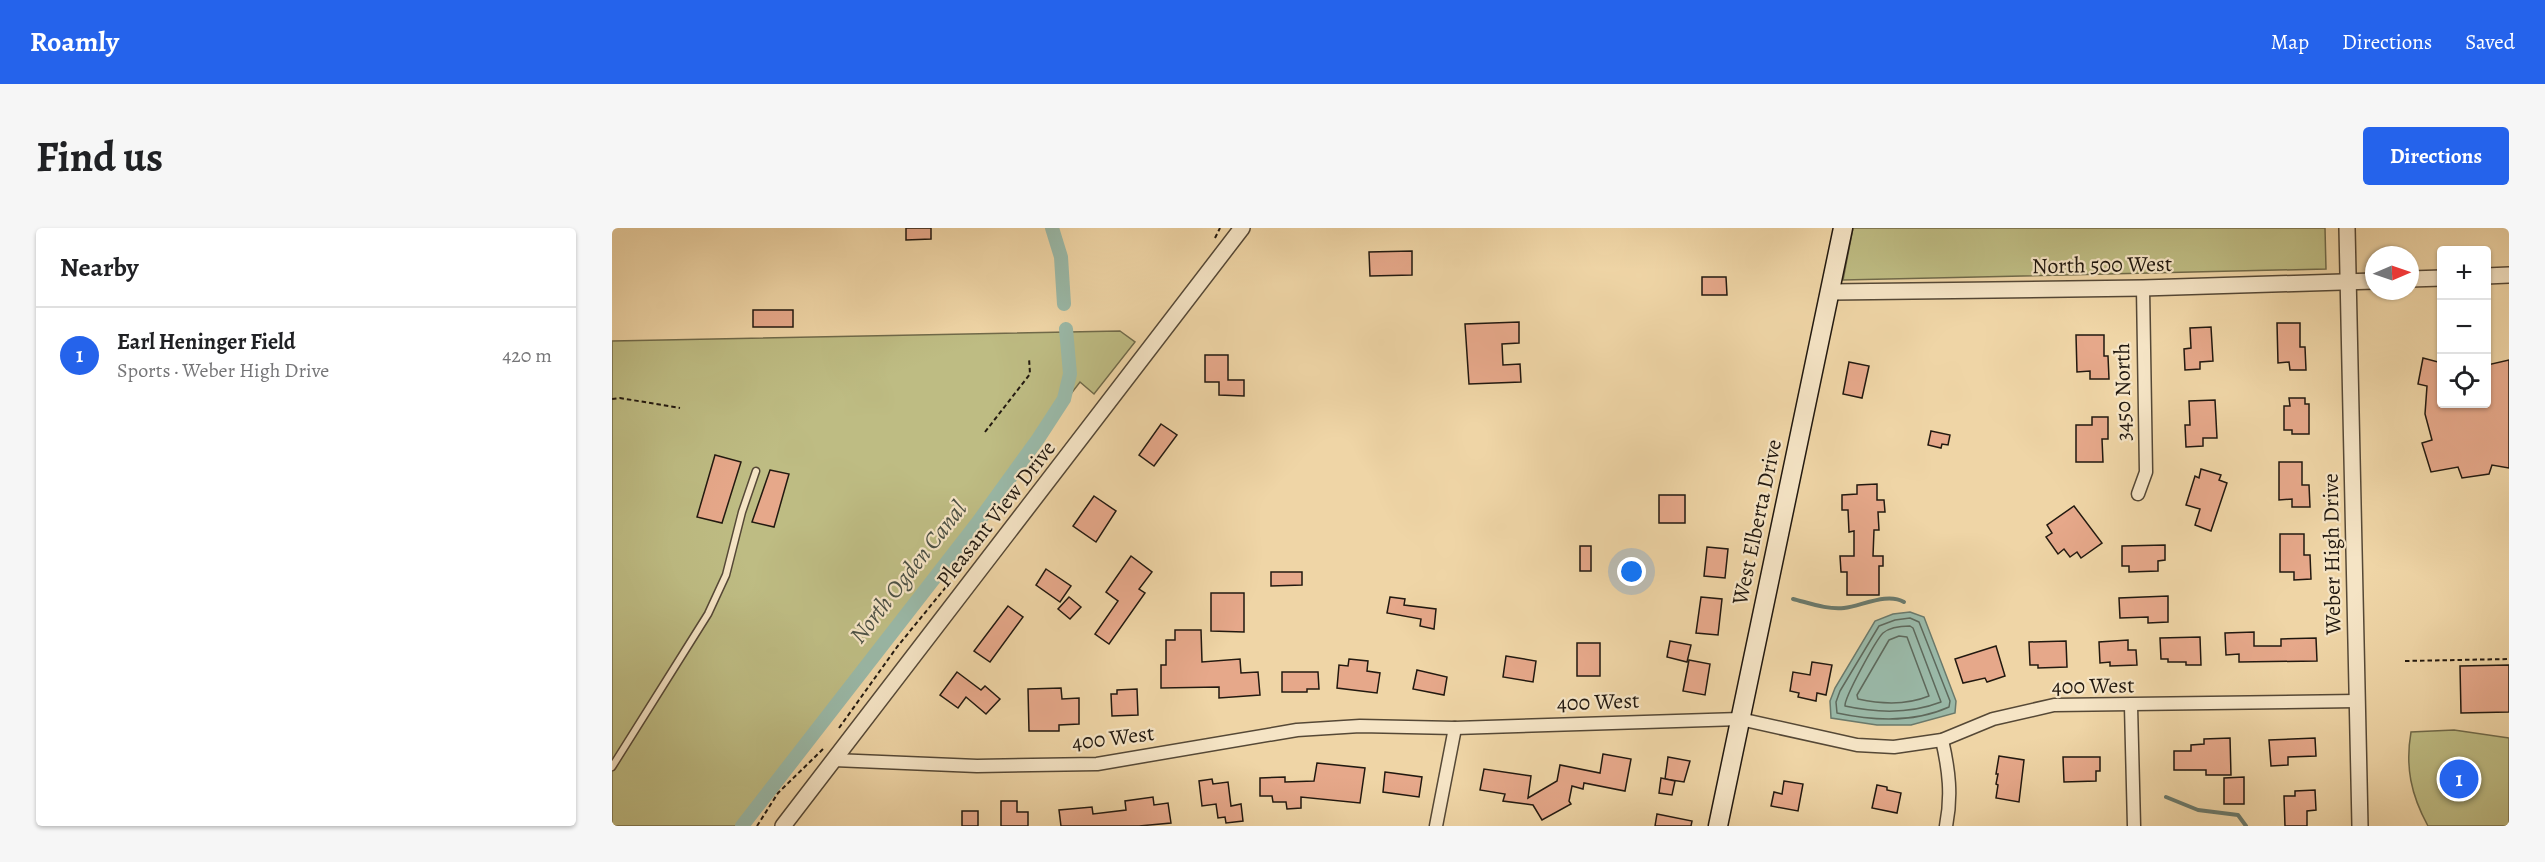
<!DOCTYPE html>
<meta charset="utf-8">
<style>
:root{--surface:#fff;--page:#f6f6f6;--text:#202124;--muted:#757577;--line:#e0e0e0;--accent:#2563eb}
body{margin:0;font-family:Alegreya,serif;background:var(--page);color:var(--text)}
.controls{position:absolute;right:18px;top:18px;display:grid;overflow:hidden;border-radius:6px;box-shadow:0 2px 4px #0004}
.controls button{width:54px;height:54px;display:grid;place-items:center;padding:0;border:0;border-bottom:2px solid var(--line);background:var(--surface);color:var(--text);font:30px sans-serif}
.compass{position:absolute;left:1753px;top:18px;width:54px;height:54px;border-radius:50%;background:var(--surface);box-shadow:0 2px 4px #0004;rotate:88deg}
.you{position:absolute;left:1020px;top:344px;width:21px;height:21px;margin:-15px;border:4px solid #fff;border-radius:50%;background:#1a73e8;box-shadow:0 0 0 9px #1a73e833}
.badge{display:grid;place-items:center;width:39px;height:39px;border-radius:50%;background:var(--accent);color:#fff;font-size:20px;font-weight:700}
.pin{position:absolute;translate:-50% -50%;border:3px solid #fff;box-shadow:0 2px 6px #0006}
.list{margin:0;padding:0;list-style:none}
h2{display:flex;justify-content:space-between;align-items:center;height:78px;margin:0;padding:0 24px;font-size:26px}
h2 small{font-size:20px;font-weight:400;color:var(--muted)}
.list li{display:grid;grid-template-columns:39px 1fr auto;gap:18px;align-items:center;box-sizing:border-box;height:96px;padding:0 24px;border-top:2px solid var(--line)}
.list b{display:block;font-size:22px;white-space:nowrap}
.list p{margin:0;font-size:20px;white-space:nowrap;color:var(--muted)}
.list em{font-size:20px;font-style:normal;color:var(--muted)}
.icon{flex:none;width:33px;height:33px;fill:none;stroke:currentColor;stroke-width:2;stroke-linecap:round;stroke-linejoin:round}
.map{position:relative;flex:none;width:1897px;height:598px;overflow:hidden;border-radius:6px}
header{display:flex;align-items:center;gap:36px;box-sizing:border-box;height:84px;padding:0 30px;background:var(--accent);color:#fff}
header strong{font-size:28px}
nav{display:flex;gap:33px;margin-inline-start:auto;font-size:21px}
.intro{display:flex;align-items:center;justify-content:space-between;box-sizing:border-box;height:144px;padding:0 36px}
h1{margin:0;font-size:42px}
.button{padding:15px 27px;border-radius:6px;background:var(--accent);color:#fff;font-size:21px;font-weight:700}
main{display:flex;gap:36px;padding:0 36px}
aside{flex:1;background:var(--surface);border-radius:6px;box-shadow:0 2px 4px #0004}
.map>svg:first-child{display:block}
</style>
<header>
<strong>Roamly</strong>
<nav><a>Map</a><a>Directions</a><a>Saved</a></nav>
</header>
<div class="intro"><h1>Find us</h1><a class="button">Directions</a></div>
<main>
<aside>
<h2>Nearby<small></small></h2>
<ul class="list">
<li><span class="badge">1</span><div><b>Earl Heninger Field</b><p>Sports · Weber High Drive</p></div><em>420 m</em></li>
</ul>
</aside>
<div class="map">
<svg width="1897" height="598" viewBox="0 0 1897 598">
<rect width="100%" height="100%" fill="#efd5a6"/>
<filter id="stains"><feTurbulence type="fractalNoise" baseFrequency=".00333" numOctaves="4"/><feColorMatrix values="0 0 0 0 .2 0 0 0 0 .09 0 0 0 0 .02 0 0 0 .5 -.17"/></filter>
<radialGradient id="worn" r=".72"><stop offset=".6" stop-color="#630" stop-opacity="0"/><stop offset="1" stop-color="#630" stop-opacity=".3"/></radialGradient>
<g fill="#bebc83" stroke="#706a4a" stroke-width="1.5">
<path d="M1241 0H1713L1714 41 1231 52Z"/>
<path d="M508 103 523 114 482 166 468 154 126 598H0V113Z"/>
<path d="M1842 502 1897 510V598H1816C1799 567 1793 539 1799 504Z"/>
</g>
<path fill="#9ab9a8" stroke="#6a796b" stroke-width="1.5" d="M1298 384 1312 389 1344 473 1343 485 1299 497H1265L1219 490 1218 473 1223 460 1263 393 1281 386Z"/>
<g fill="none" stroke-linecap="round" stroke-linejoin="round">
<g stroke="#5e695c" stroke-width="1.5">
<path d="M1298 390 1307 394 1338 473 1337 479C1302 495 1262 493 1225 485L1224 474 1228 463 1267 398 1283 392Z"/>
<path d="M1298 398 1301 400 1329 474C1298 486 1265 485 1233 478 1232 470 1264 412 1271 405 1278 399 1290 398 1298 398Z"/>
<path d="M1287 408 1295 409 1317 468C1295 477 1269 476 1246 471L1245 467 1277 412Z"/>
</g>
<g stroke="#6a796b" stroke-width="4">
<path d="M1181 371C1197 375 1216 382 1232 380 1250 378 1275 364 1292 374"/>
<path d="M1554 569 1586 582 1626 587 1634 598"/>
</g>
<g stroke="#9ab9a8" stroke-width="14">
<path d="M440 0 449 29 452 76"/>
<path d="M130 598 366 294 426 211 452 171 458 146 454 101"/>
</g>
</g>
<g fill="#e6a88a" stroke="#221910" stroke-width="1.5">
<path d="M294 0H319V11L294 12Z"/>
<path d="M800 23V47L758 48 757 24Z"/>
<path d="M1090 49H1114L1115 67H1090Z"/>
<rect x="141" y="82" width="40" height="17"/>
<path d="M907 94V115L890 116 891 137 908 136 909 154 857 156 853 96Z"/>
<path d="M1665 95H1688V119H1693L1694 142H1678L1677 134 1666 135Z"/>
<path d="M1599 99 1601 133 1588 134V141L1573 142 1572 121 1579 120 1578 100Z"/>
<path d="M1464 107H1492V128H1496L1497 151H1478V143L1465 144Z"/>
<path d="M593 127H616V152H632V168L607 167V154H593Z"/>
<path d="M1811 130 1830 135V176H1875V137L1897 132V240L1880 237 1877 246 1850 250 1846 239 1819 244 1810 215 1820 212 1813 186 1815 158 1806 156Z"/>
<path d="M1237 134 1257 138 1250 170 1231 166Z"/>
<path d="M1677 170H1693V176H1697V206H1680V202H1672V178H1678Z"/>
<path d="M1603 172 1605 210H1591V218L1574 219 1573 197H1578L1577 173Z"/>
<path d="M1480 189H1496V211H1490L1491 234H1464V197H1480Z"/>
<path d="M549 196 565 207 542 238 527 227Z"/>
<path d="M1319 203 1338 207 1336 217 1330 216 1329 220 1316 217Z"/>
<path d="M103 227 129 234 110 295 85 289Z"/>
<path d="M1667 234H1690V257H1697L1698 279H1680V271L1667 272Z"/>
<path d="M1589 241 1609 247 1607 252 1615 255 1599 303 1583 297 1588 281 1574 277 1583 248 1587 250Z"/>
<path d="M158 242 177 246 162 299 140 294Z"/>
<path d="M1265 256V272H1272L1273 284H1266L1267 302H1262L1261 328H1271V338H1267V367H1235V344H1229L1228 328H1242V303L1237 304 1236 282H1230V267L1245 266V257Z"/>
<rect x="1047" y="267" width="26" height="28"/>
<path d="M482 268 504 283 484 314 461 298Z"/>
<path d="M1462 278 1490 315 1469 330 1465 324 1458 329 1452 321 1446 326 1434 309 1440 305 1435 297Z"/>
<path d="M1668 306H1692V327H1698L1699 351 1682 352V344H1668Z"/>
<path d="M1553 317V332L1546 333V343L1517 344V338H1510V318Z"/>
<rect x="968" y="318" width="11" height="25"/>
<path d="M1095 319 1116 321 1113 350 1092 348Z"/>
<path d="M519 328 540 344 527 361 533 365 497 416 483 406 506 373 494 364Z"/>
<path d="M434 341 459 358 448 374 424 357Z"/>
<path d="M659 344H690V357L659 358Z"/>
<path d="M599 365H632V404L599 403Z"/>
<path d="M1556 368V394L1536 395V389L1508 390 1507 370Z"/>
<path d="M457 369 469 379 458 391 446 381Z"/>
<path d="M778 369 793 371 792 377 824 381 822 401 808 398 809 391 775 385Z"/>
<path d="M1089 369 1110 371 1106 407 1084 405Z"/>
<path d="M396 378 411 389 378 434 362 423Z"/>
<path d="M563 402H589L590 434 628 431 629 445 646 444 648 467 607 470V459L549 460V437H554V412H563Z"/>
<path d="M1642 404V418H1669V411L1704 410 1705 433 1627 434V426L1614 427 1613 405Z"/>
<path d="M1588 409 1589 437H1574V434H1556V431H1549L1548 410Z"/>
<path d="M1516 412V422H1524L1525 437 1498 438V434L1488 435 1487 414Z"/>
<path d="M1058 413 1079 417 1075 434 1055 429Z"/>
<path d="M1454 413 1455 439 1426 440V437H1418L1417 414Z"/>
<rect x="965" y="415" width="23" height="33"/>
<path d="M1384 418 1393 448 1375 454 1373 450 1351 455 1343 431Z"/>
<path d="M894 428 924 433 921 454 891 449Z"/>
<path d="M737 431 756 433 755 443 768 445 765 465 725 460 727 437 736 438Z"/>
<path d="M1077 432 1098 436 1093 467 1071 463Z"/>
<path d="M1200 434 1220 437 1214 467 1205 465 1204 473 1186 469 1187 465 1178 463 1181 444 1198 447Z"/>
<path d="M1897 437V484L1849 485 1848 438Z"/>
<path d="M805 442 835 449 832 467 801 461Z"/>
<path d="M345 444 369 462 373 458 388 471 374 486 354 469 346 480 328 467Z"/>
<path d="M670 444H706L707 461H695V464H670Z"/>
<path d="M449 460 450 471 467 470V496L447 497V503H417L416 461Z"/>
<path d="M525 461 526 487 500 488 499 466H505V462Z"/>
<path d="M1618 510 1619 547H1594V542H1562V523H1579V517L1592 516V511Z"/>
<path d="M1703 510 1704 528 1676 529V537L1659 538 1657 512Z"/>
<path d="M991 526 1019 531 1013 563 972 555 971 561 960 558 957 573 959 576 930 592 921 577 891 573 893 566 868 562 872 541 919 548 916 570 945 553 948 537 988 545Z"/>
<path d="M1387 528 1412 532 1407 574 1384 570 1386 557 1384 556 1386 546H1384Z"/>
<path d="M1056 529 1078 533 1072 554 1053 551Z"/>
<path d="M1451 529H1488V543H1484V553L1452 554Z"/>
<path d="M705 535 753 540 748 575 689 569V580L675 581 674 574H661L660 568H648V550L673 549V554L702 553Z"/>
<path d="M773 544 810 549 807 569 771 564Z"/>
<path d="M1632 549V576H1612V550Z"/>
<path d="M1049 550 1063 553 1060 567 1047 565Z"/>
<path d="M600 551 601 556 616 554 619 578 629 576 631 593 614 595 613 589 606 590 604 576 590 578 587 553Z"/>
<path d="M1172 553 1191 556 1186 583 1159 578 1162 564 1170 566Z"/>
<path d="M1265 557 1275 559V562L1289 565 1285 585 1260 580Z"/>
<path d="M1703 562 1704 582 1695 583V598H1673L1672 568H1683V563Z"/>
<path d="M541 569 542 577 556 575 559 595 527 598H449L447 582 480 579 481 586 514 582 513 573Z"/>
<path d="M389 573H405V584H416V598H389Z"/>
<rect x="350" y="583" width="16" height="15"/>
<path d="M1045 586 1080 593 1079 598H1043Z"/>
</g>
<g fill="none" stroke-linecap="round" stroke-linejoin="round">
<defs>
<path id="service" d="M0 539 96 386 114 347 130 284 144 243"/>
<g id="minor">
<path d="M1526 266 1534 244 1531 60"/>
<path d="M1519 478 1522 598"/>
<path d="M1330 512C1337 542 1340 568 1334 598"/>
<path d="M222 532 365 538 485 536 685 502 748 498 843 500 1128 491 1245 517 1282 519 1330 512 1381 491 1442 477 1745 473"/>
<path d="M824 598 843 500"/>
</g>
<g id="tertiary">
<path d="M1735 0 1748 598"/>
<path d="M1874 48 1897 47"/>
<path d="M1798 51 1830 50"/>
<path d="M1220 64 1531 60 1762 53"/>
<path d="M171 598 630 0"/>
</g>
<path id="secondary" d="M1106 598 1231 0"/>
</defs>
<use href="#service" stroke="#554836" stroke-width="9"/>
<use href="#minor" stroke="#554836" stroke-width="15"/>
<use href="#tertiary" stroke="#554836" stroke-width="18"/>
<use href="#secondary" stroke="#221910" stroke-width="21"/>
<g stroke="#221910" stroke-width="2" stroke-dasharray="4.5 3" stroke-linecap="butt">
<path d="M603 10 608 0"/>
<path d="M0 171 8 170 68 180"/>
<path d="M373 204 418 146 417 130"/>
<path d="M1793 433 1897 431"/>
<path d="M227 500 285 419 338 354"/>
<path d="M145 598 166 565 211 521"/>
</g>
<use href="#service" stroke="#f5e4c5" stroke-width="6"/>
<use href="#minor" stroke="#f5e4c5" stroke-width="12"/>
<use href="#tertiary" stroke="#f5e4c5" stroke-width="15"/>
<use href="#secondary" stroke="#f5e4c5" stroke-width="18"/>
</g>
<g text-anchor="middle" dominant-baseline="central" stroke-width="4.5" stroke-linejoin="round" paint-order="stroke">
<g font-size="22" fill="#221910" stroke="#f5e4c5">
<text transform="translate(1490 37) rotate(-1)">North 500 West</text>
<text transform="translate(1511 164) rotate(-91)">3450 North</text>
<text transform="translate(384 286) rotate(-52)">Pleasant View Drive</text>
<text transform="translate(1145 294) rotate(-78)">West Elberta Drive</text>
<text transform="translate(1720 326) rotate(-91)">Weber High Drive</text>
<text transform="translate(1481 458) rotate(-1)">400 West</text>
<text transform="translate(986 474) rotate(-2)">400 West</text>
<text transform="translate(501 510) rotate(-7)">400 West</text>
</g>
<g font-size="24" font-style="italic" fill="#4c5145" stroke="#f5e4c5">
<text transform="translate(296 344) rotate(-52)">North Ogden Canal</text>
</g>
</g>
<rect width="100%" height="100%" filter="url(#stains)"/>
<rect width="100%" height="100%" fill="url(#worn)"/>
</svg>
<div class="controls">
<button>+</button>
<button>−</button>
<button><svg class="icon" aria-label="locate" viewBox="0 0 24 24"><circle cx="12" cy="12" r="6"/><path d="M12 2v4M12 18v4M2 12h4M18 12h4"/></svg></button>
</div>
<svg class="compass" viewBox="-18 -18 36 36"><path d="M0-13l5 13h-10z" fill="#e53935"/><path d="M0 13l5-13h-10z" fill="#757577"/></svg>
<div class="you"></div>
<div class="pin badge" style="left:1847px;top:551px">1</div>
</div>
</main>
